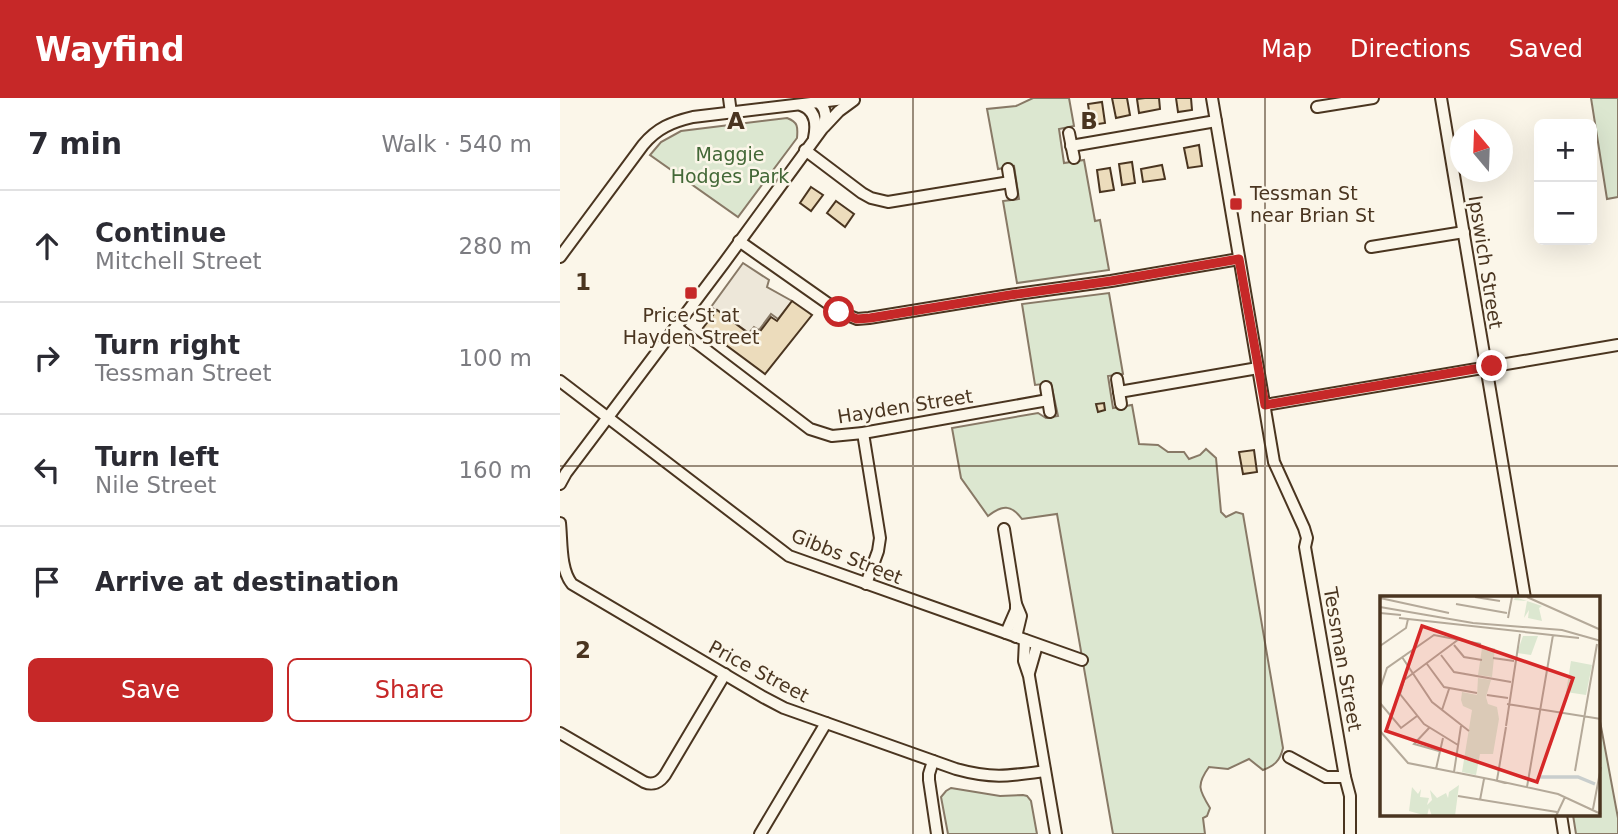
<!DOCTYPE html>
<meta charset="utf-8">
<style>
:root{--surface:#fff;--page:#f2f2f3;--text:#2b2b33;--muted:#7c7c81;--line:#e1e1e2;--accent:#c62828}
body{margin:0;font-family:"DejaVu Sans",sans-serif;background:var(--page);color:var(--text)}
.controls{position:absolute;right:21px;top:21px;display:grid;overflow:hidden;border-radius:10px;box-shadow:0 7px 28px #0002}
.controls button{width:63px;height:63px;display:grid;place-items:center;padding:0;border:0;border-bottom:2px solid var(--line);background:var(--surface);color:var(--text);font:35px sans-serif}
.compass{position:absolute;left:890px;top:21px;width:63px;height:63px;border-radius:50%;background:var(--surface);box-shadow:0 7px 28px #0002;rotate:341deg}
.stop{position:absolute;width:21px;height:21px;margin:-16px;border:5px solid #c62828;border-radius:50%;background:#fff}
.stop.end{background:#c62828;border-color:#fff;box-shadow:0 2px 7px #0008}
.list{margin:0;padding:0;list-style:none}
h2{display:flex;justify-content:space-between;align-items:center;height:91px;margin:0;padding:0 28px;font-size:30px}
h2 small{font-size:23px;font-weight:400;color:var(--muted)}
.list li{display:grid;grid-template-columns:46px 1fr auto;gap:21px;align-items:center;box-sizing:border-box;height:112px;padding:0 28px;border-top:2px solid var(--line)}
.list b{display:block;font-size:26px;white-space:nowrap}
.list p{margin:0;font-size:23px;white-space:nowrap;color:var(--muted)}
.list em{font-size:23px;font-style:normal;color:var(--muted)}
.actions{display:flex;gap:14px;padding:21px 28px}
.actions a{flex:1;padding:16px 0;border:2px solid var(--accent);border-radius:10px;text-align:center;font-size:24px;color:var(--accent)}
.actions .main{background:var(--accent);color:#fff}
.icon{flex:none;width:38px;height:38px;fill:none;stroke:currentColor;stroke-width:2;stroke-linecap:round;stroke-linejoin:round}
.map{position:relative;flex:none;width:1058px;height:736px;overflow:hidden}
header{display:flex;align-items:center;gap:42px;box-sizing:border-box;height:98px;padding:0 35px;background:var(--accent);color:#fff}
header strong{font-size:33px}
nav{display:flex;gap:38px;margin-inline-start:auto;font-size:24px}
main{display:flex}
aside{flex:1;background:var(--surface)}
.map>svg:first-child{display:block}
</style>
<header>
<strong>Wayfind</strong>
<nav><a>Map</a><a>Directions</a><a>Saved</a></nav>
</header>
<main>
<aside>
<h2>7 min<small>Walk · 540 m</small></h2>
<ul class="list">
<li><svg class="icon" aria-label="ahead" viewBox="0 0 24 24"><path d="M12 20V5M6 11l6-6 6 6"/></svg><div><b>Continue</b><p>Mitchell Street</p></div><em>280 m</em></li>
<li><svg class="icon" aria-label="right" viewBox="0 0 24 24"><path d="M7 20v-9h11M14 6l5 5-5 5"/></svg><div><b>Turn right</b><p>Tessman Street</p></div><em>100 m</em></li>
<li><svg class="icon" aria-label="left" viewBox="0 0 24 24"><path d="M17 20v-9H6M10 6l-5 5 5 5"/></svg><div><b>Turn left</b><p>Nile Street</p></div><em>160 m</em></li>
<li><svg class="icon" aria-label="arrive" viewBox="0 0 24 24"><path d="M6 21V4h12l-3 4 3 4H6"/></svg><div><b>Arrive at destination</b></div></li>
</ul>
<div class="actions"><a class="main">Save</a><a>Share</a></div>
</aside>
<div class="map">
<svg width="1058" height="736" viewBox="0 0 1058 736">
<rect width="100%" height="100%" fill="#fbf6e9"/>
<g fill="#dce7d0" stroke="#887966" stroke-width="2">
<path d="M473 0H509L514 28 499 31 504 65 524 62 535 123 540 122 549 172 457 185 443 103 459 101 454 68 438 71 427 11 456 8Z"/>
<path d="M1031 0H1058V99L1047 101Z"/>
<path d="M227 20C238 24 238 29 237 40L178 119 90 57 101 44 121 33Z"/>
<path d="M549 195 563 276 548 278 553 310 572 307 579 346 598 347 608 354H624L629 361 640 357 646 351 656 360 661 414 666 419 676 414 683 416 723 650C720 663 714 668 703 672L689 661 668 671 649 669C636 687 639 692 650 710L647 718 643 720 645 736H553L497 416 462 421C451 406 442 407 428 418L401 380 392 330 478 315 486 320 498 318 491 285 475 287 462 206Z"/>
<path d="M1039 618 1058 720V736H1016L1013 717H1039Z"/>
<path d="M391 690 440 698 463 697 467 698 471 703 477 736H388L381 699 386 693Z"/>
</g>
<path fill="#ede7d9" stroke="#887966" stroke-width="2" d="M183 165 209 182 207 189 232 203 218 221 211 216 199 232 194 229 189 235 151 209Z"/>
<g fill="#ecdcbc" stroke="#4a3520" stroke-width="2">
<path d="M552 0H567L570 17 556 20Z"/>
<path d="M585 0H599L600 11 579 15 577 1Z"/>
<path d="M616 0H631L632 12 618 14Z"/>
<path d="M542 4 545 25 531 27 528 6Z"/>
<path d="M639 47 642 68 628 70 624 50Z"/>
<path d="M572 64 575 85 562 87 559 66Z"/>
<path d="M602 67 605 81 583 84 581 71Z"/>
<path d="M550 70 554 92 540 94 537 72Z"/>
<path d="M251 89 263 97 251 113 240 105Z"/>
<path d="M276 103 294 116 285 129 267 115Z"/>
<path d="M232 203 252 217 205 276 143 230 157 212 195 240 211 219 217 223Z"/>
<path d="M544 305 545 312 538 314 536 306Z"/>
<path d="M694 352 697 374 683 376 679 354Z"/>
</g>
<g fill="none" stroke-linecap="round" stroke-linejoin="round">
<defs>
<g id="minor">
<path d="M169 0 171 15"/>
<path d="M652 0 714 364 744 430 747 440 745 449 785 679 790 698V736"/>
<path d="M881 0 965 500"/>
<path d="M241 7C256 12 257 26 254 40"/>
<path d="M757 9 813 0"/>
<path d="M264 29 279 13 294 2"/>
<path d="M509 35 514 60"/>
<path d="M511 48 656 23"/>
<path d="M245 52 302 95 311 100 328 104 450 84"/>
<path d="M448 71 452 96"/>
<path d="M179 143 280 214 297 221 309 220 450 197 551 183 679 161"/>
<path d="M811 149 904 134"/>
<path d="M0 159 83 47C97 30 112 24 133 19L293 0"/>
<path d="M116 229 250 331 272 338 303 335 488 302"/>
<path d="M557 281 561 306"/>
<path d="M0 283 229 458 522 562"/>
<path d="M486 289 490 314"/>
<path d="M559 294 698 270"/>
<path d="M705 307 1058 247"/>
<path d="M303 335 320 440 318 453 306 486"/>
<path d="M0 386 6 375 164 165 262 31C267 22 267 10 258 4"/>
<path d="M0 425C2 444 0 471 12 486L203 599 224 610 396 671C432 681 449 678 485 673"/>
<path d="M444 431 456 506 461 518 456 539"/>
<path d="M446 535 456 512V506"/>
<path d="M465 542 464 563 469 578 496 736"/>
<path d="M469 575 477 547"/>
<path d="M0 635 84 684C93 688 100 684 105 677L165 576"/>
<path d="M729 659 766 679H785"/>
<path d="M373 663 369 676V682L377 736"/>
<path d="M1001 717 1004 736"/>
<path d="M200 736 266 625"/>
</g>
</defs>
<use href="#minor" stroke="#4a3520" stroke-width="14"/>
<use href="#minor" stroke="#fbf6e9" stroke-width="10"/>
</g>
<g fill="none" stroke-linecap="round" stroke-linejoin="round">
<path stroke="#c62828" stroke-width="9" d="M279 214 297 221 310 220 450 197 551 183 679 161 705 307 932 268"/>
</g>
<path fill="none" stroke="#4a3520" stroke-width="2" stroke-opacity="0.55" d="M353 0V736M705 0V736M0 368H1058"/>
<g fill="#c62828" stroke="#fbf6e9" stroke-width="2.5">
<rect x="669" y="99" width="14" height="14" rx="3.5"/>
<rect x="124" y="188" width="14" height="14" rx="3.5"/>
</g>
<g text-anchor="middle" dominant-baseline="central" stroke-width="5" stroke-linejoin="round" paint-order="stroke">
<g font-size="19" fill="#436837" stroke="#fbf6e9">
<text x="170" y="56">Maggie<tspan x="170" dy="22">Hodges Park</tspan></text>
</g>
<g font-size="19" fill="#4a3520" stroke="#fbf6e9" text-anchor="start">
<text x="690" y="95">Tessman St<tspan x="690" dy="22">near Brian St</tspan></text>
<text x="131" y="217" text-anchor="middle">Price St at<tspan x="131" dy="22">Hayden Street</tspan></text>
</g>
<g font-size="19" fill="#4a3520" stroke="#fbf6e9">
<text transform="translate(926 164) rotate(81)">Ipswich Street</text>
<text transform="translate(345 308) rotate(-9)">Hayden Street</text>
<text transform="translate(287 458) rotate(22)">Gibbs Street</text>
<text transform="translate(783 561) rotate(80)">Tessman Street</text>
<text transform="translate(199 573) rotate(28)">Price Street</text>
</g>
</g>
<g transform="translate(820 498)">
<rect width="220" height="220" fill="#fbf6e9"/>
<path d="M135 1 162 10 159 12 162 25 148 22 149 14 144 22 147 5 134 4ZM143 40H158L151 59 137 57ZM102 52H115L112 81 98 79ZM191 65 212 69 206 99 186 96ZM98 82 111 84 106 101 108 108 117 111 119 123 113 158H100L96 179 82 176 92 114 83 110 81 104 82 96 97 99ZM79 189 75 220H52L49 212 47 220 29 215 32 191 38 198 41 193 40 201 49 202 47 209 52 204 50 194 57 202 66 197 68 202 69 196Z" fill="#dce7d0"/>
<path fill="none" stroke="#c9cecd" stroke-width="3.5" d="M159 181H198L215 188"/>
<path fill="none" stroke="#b4a999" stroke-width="2" d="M95 1 120 5M147 1 221 34M0 2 69 17M76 8 127 17M0 11 93 27 182 34 221 45M0 17 21 19M19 22 199 42M128 22 132 1M74 49 84 61 102 64M0 50 26 32 28 23M61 59 74 76 131 86M22 61 52 106 89 135M113 62 134 65M47 68 64 91 97 97M0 93 7 72 54 39 101 48M107 99 128 102M0 107 21 132 37 120M127 108 221 123M62 114 69 93M126 130 140 38M49 132 34 148 59 155M0 135 28 167 114 184M78 149 44 128 20 98 24 84 79 43M56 173 63 142M195 175 217 48M74 176 81 130M117 184 126 131M125 187 114 184 178 198 221 218M147 191 173 39M78 200 177 216M100 204 104 183M213 213 221 171M176 220 185 201"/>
<path fill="#d62828" fill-opacity="0.15" stroke="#d62828" stroke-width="3.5" d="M42 30 193 82 157 186 6 135Z"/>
<rect width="220" height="220" fill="none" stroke="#4a3520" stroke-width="3.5"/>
</g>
<g font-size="23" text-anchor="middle" font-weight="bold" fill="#4a3520" stroke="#fbf6e9" stroke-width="5" stroke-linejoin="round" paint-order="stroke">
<text x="176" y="31">A</text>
<text x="529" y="31">B</text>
<text x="23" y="192">1</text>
<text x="23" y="560">2</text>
</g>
</svg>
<div class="controls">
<button>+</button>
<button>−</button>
</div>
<svg class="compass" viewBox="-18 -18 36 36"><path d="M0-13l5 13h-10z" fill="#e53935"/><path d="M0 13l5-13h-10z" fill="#7c7c81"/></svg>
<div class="stop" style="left:279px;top:214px"></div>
<div class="stop end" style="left:932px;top:268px"></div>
</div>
</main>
